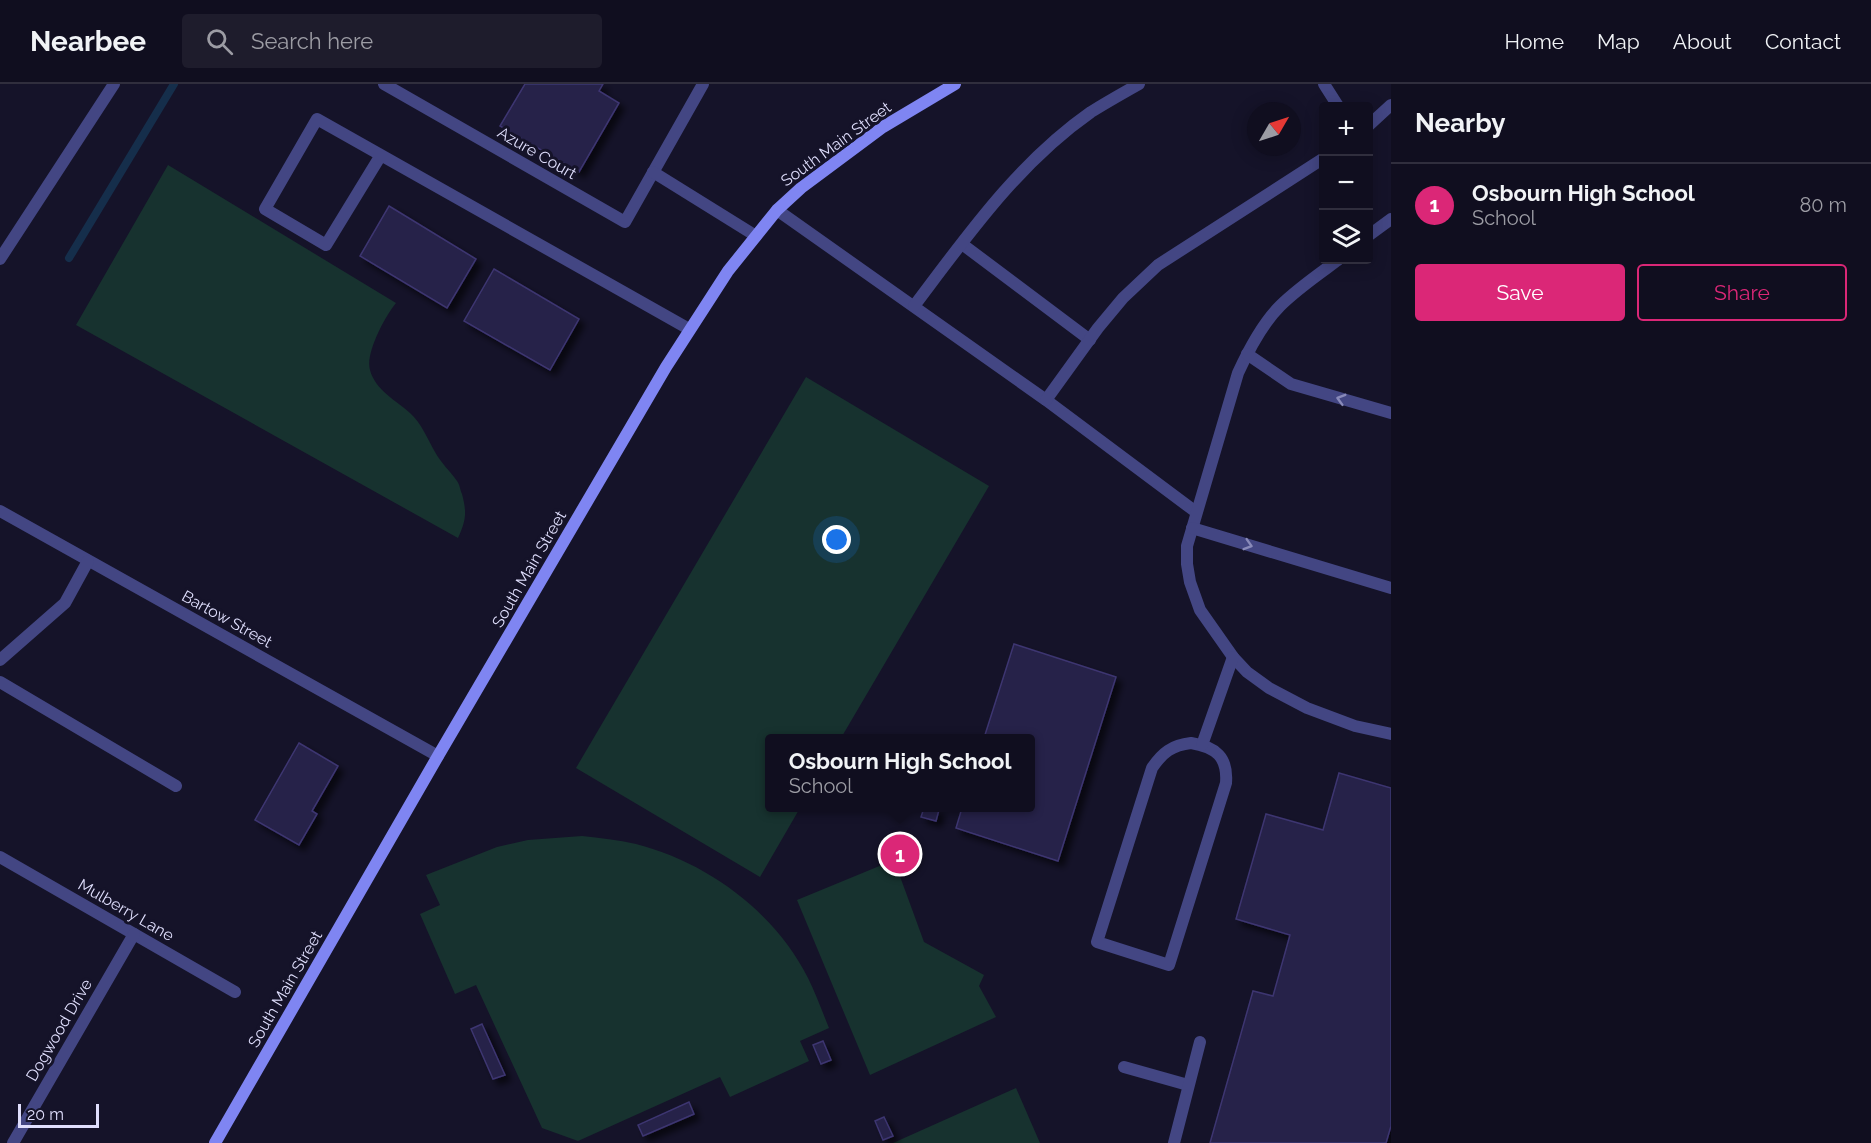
<!DOCTYPE html>
<meta charset="utf-8">
<style>
:root{--surface:#100e1f;--page:#1e1c2c;--text:#f1f3f6;--muted:#9c9ca4;--line:#302e3d;--accent:#db2777}
body{margin:0;font-family:Raleway,sans-serif;background:var(--page);color:var(--text)}
.controls{position:absolute;right:18px;top:18px;display:grid;overflow:hidden;border-radius:6px;box-shadow:0 3px 15px #0003}
.controls button{width:54px;height:54px;display:grid;place-items:center;padding:0;border:0;border-bottom:2px solid var(--line);background:var(--surface);color:var(--text);font:30px sans-serif}
.compass{position:absolute;left:1247px;top:18px;width:54px;height:54px;border-radius:50%;background:var(--surface);box-shadow:0 3px 15px #0003;rotate:51deg}
.scale{position:absolute;left:18px;bottom:15px;width:81px;box-sizing:border-box;padding-left:6px;border:3px solid #dfdefc;border-top:0;font-size:16px;line-height:21px;white-space:nowrap;color:#dfdefc;-webkit-text-stroke:4px #151329;paint-order:stroke}
.you{position:absolute;left:837px;top:456px;width:21px;height:21px;margin:-15px;border:4px solid #fff;border-radius:50%;background:#1a73e8;box-shadow:0 0 0 9px #1a73e833}
.badge{display:grid;place-items:center;width:39px;height:39px;border-radius:50%;background:var(--accent);color:#fff;font-size:20px;font-weight:700}
.pin{position:absolute;translate:-50% -50%;border:3px solid #fff;box-shadow:0 2px 6px #0006}
.popup{position:absolute;left:765px;top:650px;width:270px;height:78px;box-sizing:border-box;display:grid;place-content:center;border-radius:6px;background:var(--surface);filter:drop-shadow(0 2px 4px #0005);font-size:20px;white-space:nowrap;color:var(--muted)}
.popup b{font-size:22px;color:var(--text)}
.popup::after{content:'';position:absolute;left:50%;top:100%;margin-left:-12px;border:12px solid transparent;border-top-color:var(--surface)}
.list{margin:0;padding:0;list-style:none}
h2{display:flex;justify-content:space-between;align-items:center;height:78px;margin:0;padding:0 24px;font-size:26px}
h2 small{font-size:20px;font-weight:400;color:var(--muted)}
.list li{display:grid;grid-template-columns:39px 1fr auto;gap:18px;align-items:center;box-sizing:border-box;height:84px;padding:0 24px;border-top:2px solid var(--line)}
.list b{display:block;font-size:22px;white-space:nowrap}
.list p{margin:0;font-size:20px;white-space:nowrap;color:var(--muted)}
.list em{font-size:20px;font-style:normal;color:var(--muted)}
.actions{display:flex;gap:12px;padding:18px 24px}
.actions a{flex:1;padding:14px 0;border:2px solid var(--accent);border-radius:6px;text-align:center;font-size:21px;color:var(--accent)}
.actions .main{background:var(--accent);color:#fff}
.icon{flex:none;width:33px;height:33px;fill:none;stroke:currentColor;stroke-width:2;stroke-linecap:round;stroke-linejoin:round}
.map{position:relative;flex:none;width:1391px;height:1059px;overflow:hidden}
header{display:flex;align-items:center;gap:36px;box-sizing:border-box;height:84px;padding:0 30px;background:var(--surface);border-bottom:2px solid var(--line)}
header strong{font-size:28px}
nav{display:flex;gap:33px;margin-inline-start:auto;font-size:21px}
.search{width:420px;height:54px;background:var(--page);display:flex;align-items:center;gap:15px;box-sizing:border-box;padding:0 21px;border-radius:6px;color:var(--muted);font-size:22px}
main{display:flex}
aside{flex:1;background:var(--surface)}
.map>svg:first-child{display:block}
</style>
<header>
<strong>Nearbee</strong>
<div class="search"><svg class="icon" aria-label="search" viewBox="0 0 24 24"><circle cx="10" cy="10" r="6"/><path d="M15 15l6 6"/></svg>Search here</div>
<nav><a>Home</a><a>Map</a><a>About</a><a>Contact</a></nav>
</header>
<main>
<div class="map">
<svg width="1391" height="1059" viewBox="0 0 1391 1059">
<defs>
<filter id="shadow"><feDropShadow dx="5.5" dy="5.5" stdDeviation="3" flood-color="#0009"/></filter>
</defs>
<rect width="100%" height="100%" fill="#151329"/>
<g fill="#17322f">
<path d="M168 81 396 219C385 232 365 270 370 286 375 306 397 317 410 329 422 340 427 354 435 368 441 379 450 387 457 397 460 401 460 406 462 410 467 429 466 436 458 454L76 241Z"/>
<path d="M806 293 989 402 841 654H770V724H800L760 793 576 684Z"/>
<path d="M582 752C600 754 618 756 636 760 707 778 775 828 808 894 816 910 822 927 829 944L800 957 809 977 730 1013 720 993 578 1057 542 1044 476 901 455 910 420 830 440 821 426 791 497 763 528 756Z"/>
<path d="M894 776 924 858 984 891 979 902 996 933 870 991 797 816Z"/>
<path d="M1016 1004 1040 1059H893Z"/>
</g>
<g fill="none" stroke-linecap="round" stroke-linejoin="round">
<path stroke="#152e4b" stroke-width="8" d="M69 174 174 0"/>
</g>
<g fill="#262148" stroke="#3d3671" stroke-width="1.5" filter="url(#shadow)">
<path d="M525 0H603L599 7 619 19 579 88 500 42Z"/>
<path d="M389 122 476 175 447 224 360 172Z"/>
<path d="M494 185 579 235 550 286 464 237Z"/>
<path d="M1014 560 1116 593 1058 777 956 744 962 724H1030V654H984Z"/>
<path d="M299 659 338 682 312 727 317 730 299 761 255 736Z"/>
<path d="M1339 689 1391 704V1042L1386 1059H1210L1253 907 1273 912 1290 851 1236 835 1266 730 1323 746Z"/>
<path d="M924 724 939 726 936 737 921 733Z"/>
<path d="M482 940 505 991 493 995 471 945Z"/>
<path d="M823 957 831 976 821 980 813 961Z"/>
<path d="M689 1018 694 1030 643 1052 638 1041Z"/>
<path d="M884 1033 893 1052 883 1056 875 1037Z"/>
</g>
<g fill="none" stroke-linecap="round" stroke-linejoin="round">
<g stroke="#434683" stroke-width="12">
<path d="M384 0 625 138 703 0"/>
<path d="M1324 0 1338 22"/>
<path d="M1368 42 1391 21"/>
<path d="M381 71 326 161 265 125 317 35 689 245"/>
<path d="M777 126 1046 316 1196 428"/>
<path d="M1368 152 1391 135"/>
<path d="M962 160 1090 256"/>
<path d="M1338 176C1319 190 1297 205 1280 222 1262 240 1249 265 1238 289L1187 462V480L1190 498 1200 526 1233 573 1247 588 1269 604 1307 624 1355 642 1391 650"/>
<path d="M914 222C967 152 1018 79 1091 28 1107 18 1123 9 1139 0"/>
<path d="M1247 270 1291 300 1391 329"/>
<path d="M1046 316 1098 244 1123 214 1158 181 1324 74"/>
<path d="M1192 444 1391 504"/>
<path d="M0 598 176 702"/>
<path d="M1191 659C1216 663 1228 673 1226 699L1169 881 1097 858 1152 684C1162 669 1172 661 1191 659Z"/>
<path d="M1202 661 1233 573"/>
</g>
<g stroke="#434683" stroke-width="12">
<path d="M653 88 756 152"/>
<path d="M0 175 114 0"/>
<path d="M0 427 438 672"/>
<path d="M0 576 65 519 88 477"/>
<path d="M0 773 235 908"/>
<path d="M1124 983 1188 1001"/>
<path d="M13 1059 134 850"/>
<path d="M1174 1059 1200 958"/>
</g>
<path stroke="#7f85f2" stroke-width="12" d="M215 1059 438 672 666 283 728 187 777 126 801 104 883 43 955 0"/>
</g>
<defs><path id="oneway-chevron" d="M-2-3.5L2.5 0L-2 3.5" fill="none" stroke-width="1.6" stroke-linecap="round" stroke-linejoin="round" transform="scale(1.5)"/></defs>
<g stroke="#898ab9">
<use href="#oneway-chevron" transform="translate(1341 315) rotate(-164)"/>
<use href="#oneway-chevron" transform="translate(1248 461) rotate(17)"/>
</g>
<g text-anchor="middle" dominant-baseline="central" stroke-width="6" stroke-linejoin="round" paint-order="stroke">
<g font-size="16" fill="#dfdefc" stroke="#151329">
<text transform="translate(836 60) rotate(-36)">South Main Street</text>
<text transform="translate(537 69) rotate(30)">Azure Court</text>
<text transform="translate(529 485) rotate(-60)">South Main Street</text>
<text transform="translate(227 535) rotate(29)">Bartow Street</text>
<text transform="translate(126 826) rotate(30)">Mulberry Lane</text>
<text transform="translate(285 905) rotate(-60)">South Main Street</text>
<text transform="translate(59 946) rotate(-60)">Dogwood Drive</text>
</g>
</g>
</svg>
<div class="controls">
<button>+</button>
<button>−</button>
<button><svg class="icon" aria-label="layers" viewBox="0 0 24 24"><path d="M12 4l9 5-9 5-9-5zM3 14l9 5 9-5"/></svg></button>
</div>
<svg class="compass" viewBox="-18 -18 36 36"><path d="M0-13l5 13h-10z" fill="#e53935"/><path d="M0 13l5-13h-10z" fill="#9c9ca4"/></svg>
<div class="scale">20 m</div>
<div class="you"></div>
<div class="pin badge" style="left:900px;top:770px">1</div>
<div class="popup"><b>Osbourn High School</b>School</div>
</div>
<aside>
<h2>Nearby<small></small></h2>
<ul class="list">
<li><span class="badge">1</span><div><b>Osbourn High School</b><p>School</p></div><em>80 m</em></li>
</ul>
<div class="actions"><a class="main">Save</a><a>Share</a></div>
</aside>
</main>
